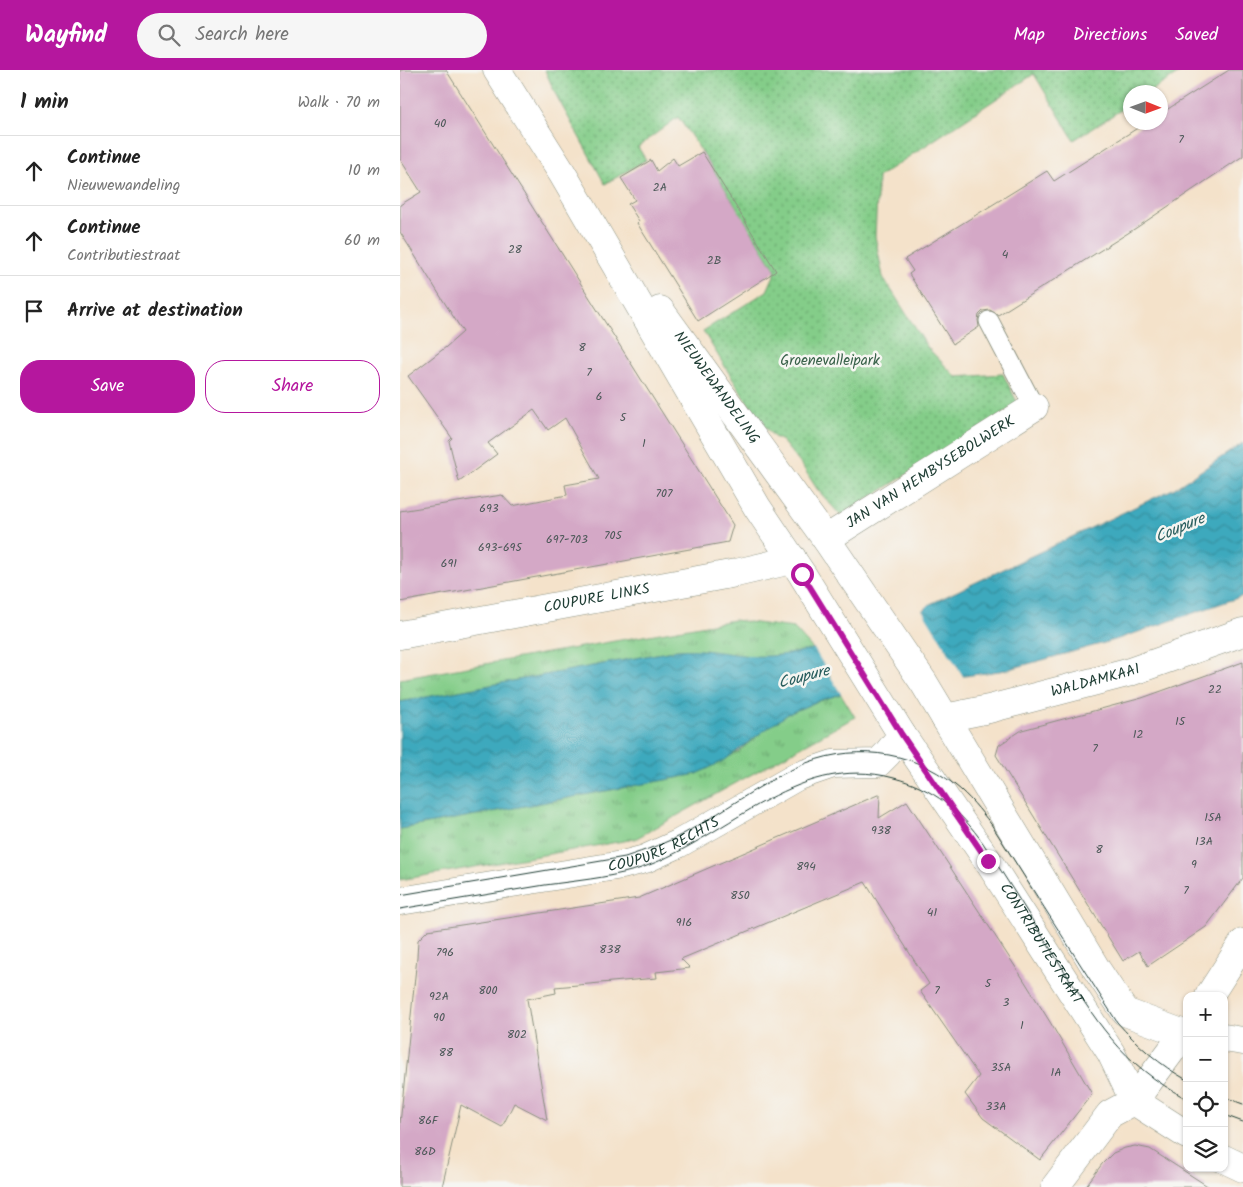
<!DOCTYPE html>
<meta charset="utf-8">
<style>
:root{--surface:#fff;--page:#f6f6f6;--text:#222;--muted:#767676;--line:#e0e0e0;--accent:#b5179e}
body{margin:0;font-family:Kalam,sans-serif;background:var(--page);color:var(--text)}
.controls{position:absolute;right:15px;bottom:15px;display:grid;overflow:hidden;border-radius:10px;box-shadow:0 1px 4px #0004}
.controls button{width:45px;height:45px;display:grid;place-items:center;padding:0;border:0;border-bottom:1px solid var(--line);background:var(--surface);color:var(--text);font:25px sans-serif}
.compass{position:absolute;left:723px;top:15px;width:45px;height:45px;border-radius:50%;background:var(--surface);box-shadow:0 1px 4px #0004;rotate:91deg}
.stop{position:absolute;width:15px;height:15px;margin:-11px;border:4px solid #b5179e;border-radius:50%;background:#fff}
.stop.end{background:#b5179e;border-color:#fff;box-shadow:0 1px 5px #0008}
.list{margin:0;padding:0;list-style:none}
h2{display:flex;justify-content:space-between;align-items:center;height:65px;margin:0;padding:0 20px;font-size:21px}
h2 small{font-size:16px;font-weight:400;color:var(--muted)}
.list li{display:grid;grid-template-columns:32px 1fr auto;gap:15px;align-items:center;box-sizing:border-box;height:70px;padding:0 20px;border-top:1px solid var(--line)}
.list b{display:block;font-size:19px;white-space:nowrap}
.list p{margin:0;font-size:16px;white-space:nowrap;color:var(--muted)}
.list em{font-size:16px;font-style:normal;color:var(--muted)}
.actions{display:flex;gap:10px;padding:15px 20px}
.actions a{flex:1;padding:11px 0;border:1px solid var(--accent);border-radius:20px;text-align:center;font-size:18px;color:var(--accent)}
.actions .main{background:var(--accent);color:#fff}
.icon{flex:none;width:28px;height:28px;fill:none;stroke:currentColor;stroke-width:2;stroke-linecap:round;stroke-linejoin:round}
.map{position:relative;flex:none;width:843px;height:1117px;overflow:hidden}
header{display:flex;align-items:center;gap:30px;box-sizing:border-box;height:70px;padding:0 25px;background:var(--accent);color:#fff}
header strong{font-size:24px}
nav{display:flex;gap:28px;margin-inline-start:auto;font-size:18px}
.search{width:350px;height:45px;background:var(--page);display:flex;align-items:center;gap:12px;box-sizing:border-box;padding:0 18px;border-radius:28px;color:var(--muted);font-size:19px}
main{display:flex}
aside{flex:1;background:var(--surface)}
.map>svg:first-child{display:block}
</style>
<header>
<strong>Wayfind</strong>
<div class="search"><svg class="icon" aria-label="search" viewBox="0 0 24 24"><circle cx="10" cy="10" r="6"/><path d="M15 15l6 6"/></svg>Search here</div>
<nav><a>Map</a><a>Directions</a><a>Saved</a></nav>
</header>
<main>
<aside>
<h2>1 min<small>Walk · 70 m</small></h2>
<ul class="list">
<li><svg class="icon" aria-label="ahead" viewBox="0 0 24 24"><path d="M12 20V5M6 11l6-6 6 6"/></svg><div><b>Continue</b><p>Nieuwewandeling</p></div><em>10 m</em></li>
<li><svg class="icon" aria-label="ahead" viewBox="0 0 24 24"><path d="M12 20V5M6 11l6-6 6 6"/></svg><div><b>Continue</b><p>Contributiestraat</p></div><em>60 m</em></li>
<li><svg class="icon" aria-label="arrive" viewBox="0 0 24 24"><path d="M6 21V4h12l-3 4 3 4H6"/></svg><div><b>Arrive at destination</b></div></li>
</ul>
<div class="actions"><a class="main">Save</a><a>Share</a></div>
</aside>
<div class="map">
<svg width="843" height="1117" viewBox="0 0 843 1117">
<defs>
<pattern id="grass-tufts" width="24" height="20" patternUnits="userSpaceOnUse" patternTransform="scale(1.25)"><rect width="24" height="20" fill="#84cd89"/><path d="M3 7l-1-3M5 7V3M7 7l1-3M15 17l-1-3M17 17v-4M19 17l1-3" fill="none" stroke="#6ba871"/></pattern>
<pattern id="park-dots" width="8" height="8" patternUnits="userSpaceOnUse" patternTransform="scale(1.25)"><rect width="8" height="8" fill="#84cd89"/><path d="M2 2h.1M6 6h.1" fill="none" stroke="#6ba871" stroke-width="1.8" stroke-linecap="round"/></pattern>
<pattern id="water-waves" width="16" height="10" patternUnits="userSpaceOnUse" patternTransform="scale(1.25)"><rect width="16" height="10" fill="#3da9bd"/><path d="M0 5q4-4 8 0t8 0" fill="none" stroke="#338b9a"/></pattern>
</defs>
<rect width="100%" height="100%" fill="#f6f6f2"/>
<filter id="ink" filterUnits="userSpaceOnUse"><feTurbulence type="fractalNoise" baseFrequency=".02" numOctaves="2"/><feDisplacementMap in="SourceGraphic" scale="10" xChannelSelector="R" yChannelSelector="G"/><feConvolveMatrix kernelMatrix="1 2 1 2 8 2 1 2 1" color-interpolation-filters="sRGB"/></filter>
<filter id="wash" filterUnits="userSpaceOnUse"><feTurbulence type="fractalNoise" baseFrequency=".0096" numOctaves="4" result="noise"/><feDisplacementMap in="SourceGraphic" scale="20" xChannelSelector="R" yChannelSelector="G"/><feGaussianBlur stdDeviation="1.12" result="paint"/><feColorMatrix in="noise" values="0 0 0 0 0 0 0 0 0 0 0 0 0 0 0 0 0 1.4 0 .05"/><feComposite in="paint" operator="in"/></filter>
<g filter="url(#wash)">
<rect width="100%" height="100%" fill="#f4e2ca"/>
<g fill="url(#grass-tufts)" stroke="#52855e">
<path d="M334 550 394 558 413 579C391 584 367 588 344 586 322 584 301 578 278 580L0 632V609Z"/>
<path d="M441 624 455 647 235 769 0 810V759L297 704 338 682 362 662 388 644 418 631Z"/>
</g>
<path fill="url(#park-dots)" stroke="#52855e" d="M145 0H784L749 22H730V34L674 70 634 4 478 107 475 166 483 207 528 278 556 307 603 304 618 334 441 446 417 419 403 397 382 371 374 367 361 352 340 321 303 261 367 221 376 201 302 82 278 47 238 77 246 90 205 114 155 23Z"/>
<path fill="url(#water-waves)" stroke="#2e7378" d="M843 373V526L715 570 606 600 441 624 418 631 388 644 362 662 325 690 297 704 0 759V632L278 580C309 577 339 588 370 586 419 583 476 557 523 540L528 535 775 418Z"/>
<path fill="#f4e2ca" d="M521 538 564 608 559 610 443 627 413 577Z"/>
<g id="blocks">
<g fill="#d4a8c6">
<path d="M0 0H46L333 455 328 472 0 532V441L102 425 112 436 167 425 165 415 199 409 165 348 148 360 134 340 88 373 97 384 59 412 49 371 52 368 8 306 46 277 63 262 0 162V135L21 122 0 89Z"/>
<path d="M829 0H843V86L736 158 598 245 590 240 583 241 579 245 578 250 579 257 553 274 509 204 513 201 505 189 647 101 654 111 747 52H760V44Z"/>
<path d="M302 82 376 201 298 251 237 153 239 151 228 134 235 130 221 108 251 90 257 101 273 88 278 96Z"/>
<path d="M843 592V808L806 857 748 896 739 881 723 891 596 685 599 675 622 660 742 628Z"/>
<path d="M480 724 479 748 507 731 622 907 650 952 692 1024 640 1090 583 1048 565 1024 579 1006 520 921 529 914 465 812 281 889 290 898 256 902 257 908 155 917 156 923 127 929 147 1050 114 1033 102 1057 61 1035 42 1117H0V1054L17 887 18 870 28 860 239 828Z"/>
<path d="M735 1076 750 1079 809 1117H685L702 1094 713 1083 725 1078Z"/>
</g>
</g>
</g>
<g filter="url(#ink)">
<use href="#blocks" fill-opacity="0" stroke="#8a907f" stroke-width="1"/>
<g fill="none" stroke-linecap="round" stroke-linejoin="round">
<defs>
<path id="lane" d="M589 251 634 337"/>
<g id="street">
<path id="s1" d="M426 469 634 337"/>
<path id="s2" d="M0 565 336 503 383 492 392 488"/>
<path id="s3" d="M545 648 589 639 727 603 843 562"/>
<path id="s4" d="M0 831 222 795 245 789 278 774 398 706 433 694 478 693 487 684 502 665"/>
<path d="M809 926 843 873"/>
</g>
<g id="secondary">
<path id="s5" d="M97 0 162 103 357 437 402 504 502 665 588 791 711 983 734 1031"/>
<path id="s6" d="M260 240 426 469 524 613 697 900 725 942 787 965"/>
<path d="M824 968 843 971"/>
<path d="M734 1031 787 1065"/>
<path d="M824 1089 843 1098"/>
<path d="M655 1117 710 1044 734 1031 783 965"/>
</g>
</defs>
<use href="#lane" stroke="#8a907f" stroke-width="21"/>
<use href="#street" stroke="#8a907f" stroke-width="29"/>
<use href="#secondary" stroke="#8a907f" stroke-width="29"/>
<use href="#lane" stroke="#fff" stroke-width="19"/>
<use href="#street" stroke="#fff" stroke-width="28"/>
<use href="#secondary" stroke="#fff" stroke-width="28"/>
<g stroke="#1f3d34" stroke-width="1">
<path d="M0 825 225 787C246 780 266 773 285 763 323 742 358 715 397 697 448 673 511 679 555 715 569 726 580 740 591 754L717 952C737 975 760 995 787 1010"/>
<path d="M0 839C48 831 97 823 145 815 175 811 206 808 235 800 323 773 394 681 494 708 533 718 561 741 583 773 608 811 632 850 657 889 695 950 721 994 787 1029"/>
<path d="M824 1027 843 1034"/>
<path d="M824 1045 843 1052"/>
</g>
</g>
</g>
<g fill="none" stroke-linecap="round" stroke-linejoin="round" filter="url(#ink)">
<path stroke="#b5179e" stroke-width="6" d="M402 504 502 665 588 791"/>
</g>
<g text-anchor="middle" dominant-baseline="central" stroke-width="5" stroke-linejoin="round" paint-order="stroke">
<g font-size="12" fill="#4c5858">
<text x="40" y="53">40</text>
<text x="781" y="69">7</text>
<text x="260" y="117">2A</text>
<text x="115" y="179">28</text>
<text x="605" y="184">4</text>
<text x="314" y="190">2B</text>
<text x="182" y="277">8</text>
<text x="189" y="302">7</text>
<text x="199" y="326">6</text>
<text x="223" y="347">5</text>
<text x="244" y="373">1</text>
<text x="264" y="423">707</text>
<text x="89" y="438">693</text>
<text x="213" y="465">705</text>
<text x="167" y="469">697-703</text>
<text x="100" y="477">693-695</text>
<text x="49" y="493">691</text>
<text x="815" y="619">22</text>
<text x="780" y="651">15</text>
<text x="738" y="664">12</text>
<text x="695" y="678">7</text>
<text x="813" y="747">15A</text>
<text x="481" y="760">938</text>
<text x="804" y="771">13A</text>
<text x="699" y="779">8</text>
<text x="794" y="794">9</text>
<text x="406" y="796">894</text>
<text x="786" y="820">7</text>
<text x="340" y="825">850</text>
<text x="532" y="842">41</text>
<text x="284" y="852">916</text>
<text x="210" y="879">838</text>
<text x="45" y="882">796</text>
<text x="588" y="913">5</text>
<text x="88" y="920">800</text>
<text x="537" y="920">7</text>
<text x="39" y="926">92A</text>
<text x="606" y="932">3</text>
<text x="39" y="947">90</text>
<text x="622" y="955">1</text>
<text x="117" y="964">802</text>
<text x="46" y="982">88</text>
<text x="601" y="997">35A</text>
<text x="656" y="1002">1A</text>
<text x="596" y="1036">33A</text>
<text x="28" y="1050">86F</text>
<text x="25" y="1081">86D</text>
</g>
<g font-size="15" fill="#386149" stroke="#f6f6f2">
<text x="430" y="291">Groenevalleipark</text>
</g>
<g font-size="15" fill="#1f3d34" stroke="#f6f6f2">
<text stroke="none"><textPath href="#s6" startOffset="96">NIEUWEWANDELING</textPath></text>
<text stroke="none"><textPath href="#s1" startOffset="124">JAN VAN HEMBYSEBOLWERK</textPath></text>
<text stroke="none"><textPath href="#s2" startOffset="200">COUPURE LINKS</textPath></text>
<text stroke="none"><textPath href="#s3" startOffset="155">WALDAMKAAI</textPath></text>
<text stroke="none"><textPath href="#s4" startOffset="271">COUPURE RECHTS</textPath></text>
<text stroke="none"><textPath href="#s5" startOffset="1030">CONTRIBUTIESTRAAT</textPath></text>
</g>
<g font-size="16" font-style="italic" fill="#285d5d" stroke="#f6f6f2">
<text transform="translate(780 458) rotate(-23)">Coupure</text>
<text transform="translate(404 607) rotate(-15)">Coupure</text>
</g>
</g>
</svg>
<div class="controls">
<button>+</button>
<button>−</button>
<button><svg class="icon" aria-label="locate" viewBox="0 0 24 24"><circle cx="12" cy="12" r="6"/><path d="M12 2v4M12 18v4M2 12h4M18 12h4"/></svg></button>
<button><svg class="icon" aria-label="layers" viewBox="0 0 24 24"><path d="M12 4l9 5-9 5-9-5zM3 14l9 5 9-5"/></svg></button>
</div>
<svg class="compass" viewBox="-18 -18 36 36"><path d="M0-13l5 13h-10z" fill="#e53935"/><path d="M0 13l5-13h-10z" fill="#767676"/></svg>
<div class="stop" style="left:402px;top:504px"></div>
<div class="stop end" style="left:588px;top:791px"></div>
</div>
</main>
